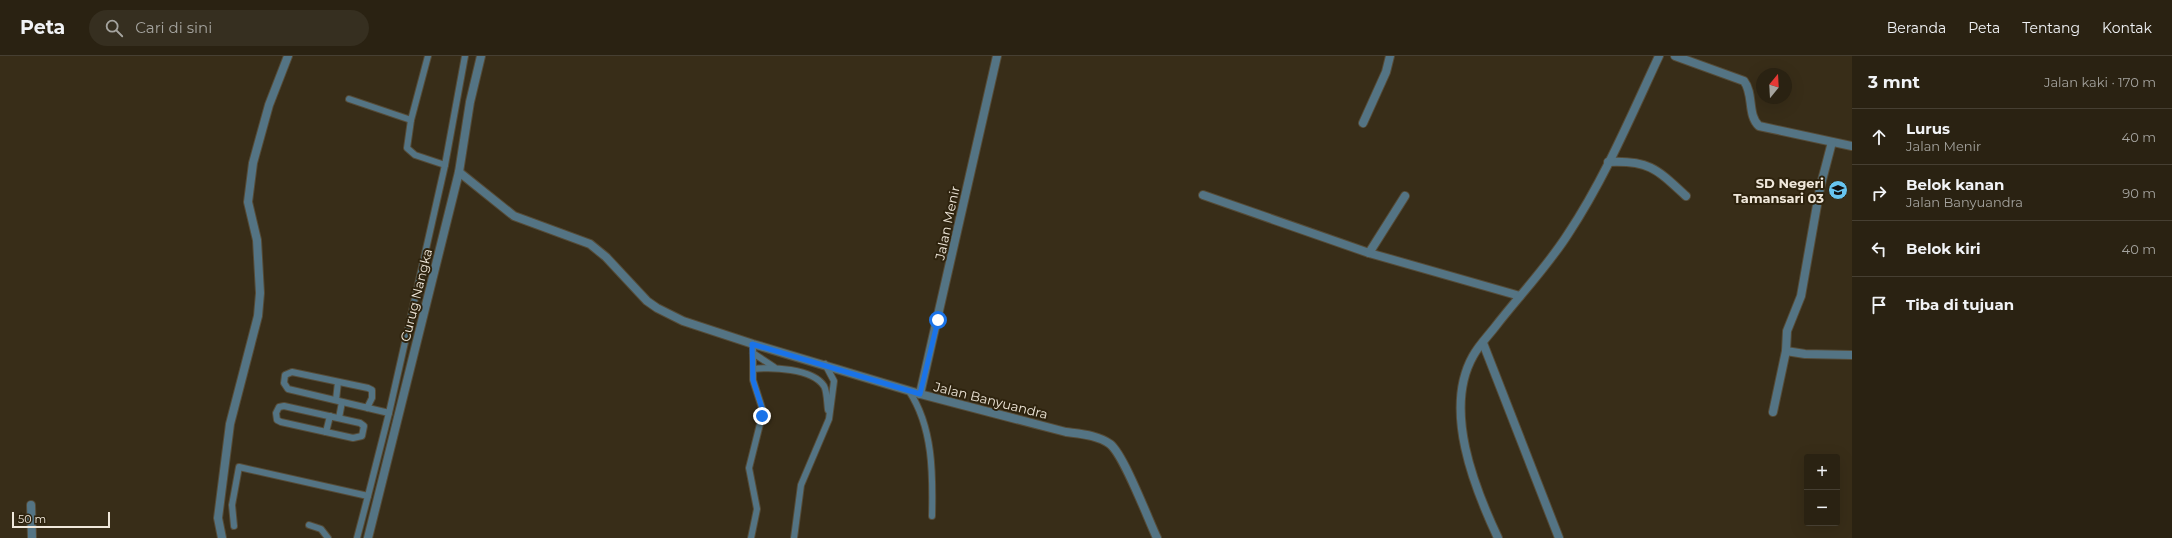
<!DOCTYPE html>
<html lang="id">
<meta charset="utf-8">
<style>
:root{--surface:#2a2212;--page:#362f20;--text:#f1f3f6;--muted:#a5a49f;--line:#463f32}
body{margin:0;font-family:Montserrat,sans-serif;background:var(--page);color:var(--text)}
.controls{position:absolute;right:12px;bottom:12px;display:grid;overflow:hidden;border-radius:4px;box-shadow:0 4px 16px #0002}
.controls button{width:36px;height:36px;display:grid;place-items:center;padding:0;border:0;border-bottom:1px solid var(--line);background:var(--surface);color:var(--text);font:20px sans-serif}
.compass{position:absolute;left:1756px;top:12px;width:36px;height:36px;border-radius:50%;background:var(--surface);box-shadow:0 4px 16px #0002;rotate:18deg}
.scale{position:absolute;left:12px;bottom:10px;width:98px;box-sizing:border-box;padding-left:4px;border:2px solid #f0e8db;border-top:0;font-size:11px;line-height:14px;white-space:nowrap;color:#f0e8db;-webkit-text-stroke:3px #2e230e;paint-order:stroke}
.stop{position:absolute;width:12px;height:12px;margin:-9px;border:3px solid #1a73e8;border-radius:50%;background:#fff}
.stop.end{background:#1a73e8;border-color:#fff;box-shadow:0 1px 4px #0008}
.list{margin:0;padding:0;list-style:none}
h2{display:flex;justify-content:space-between;align-items:center;height:52px;margin:0;padding:0 16px;font-size:17px}
h2 small{font-size:13px;font-weight:400;color:var(--muted)}
.list li{display:grid;grid-template-columns:26px 1fr auto;gap:12px;align-items:center;box-sizing:border-box;height:56px;padding:0 16px;border-top:1px solid var(--line)}
.list b{display:block;font-size:15px;white-space:nowrap}
.list p{margin:0;font-size:13px;white-space:nowrap;color:var(--muted)}
.list em{font-size:13px;font-style:normal;color:var(--muted)}
.icon{flex:none;width:22px;height:22px;fill:none;stroke:currentColor;stroke-width:2;stroke-linecap:round;stroke-linejoin:round}
.map{position:relative;flex:none;width:1852px;height:482px;overflow:hidden}
header{display:flex;align-items:center;gap:24px;box-sizing:border-box;height:56px;padding:0 20px;background:var(--surface);border-bottom:1px solid var(--line)}
header strong{font-size:19px}
nav{display:flex;gap:22px;margin-inline-start:auto;font-size:14px}
.search{width:280px;height:36px;background:var(--page);display:flex;align-items:center;gap:10px;box-sizing:border-box;padding:0 14px;border-radius:22px;color:var(--muted);font-size:15px}
main{display:flex}
aside{flex:1;background:var(--surface)}
.map>svg:first-child{display:block}
</style>
<header>
<strong>Peta</strong>
<div class="search"><svg class="icon" aria-label="search" viewBox="0 0 24 24"><circle cx="10" cy="10" r="6"/><path d="M15 15l6 6"/></svg>Cari di sini</div>
<nav><a>Beranda</a><a>Peta</a><a>Tentang</a><a>Kontak</a></nav>
</header>
<main>
<div class="map">
<svg width="1852" height="482" viewBox="0 0 1852 482">
<rect width="100%" height="100%" fill="#382d18"/>
<g fill="none" stroke-linecap="round" stroke-linejoin="round">
<defs>
<g id="service">
<path d="M428 0 411 64 407 92 415 99 445 109"/>
<path d="M349 43 411 64"/>
<path d="M753 297 774 311"/>
<path d="M753 313C771 311 812 312 824 330 827 335 827 347 828 354"/>
<path d="M909 335C933 371 933 418 932 460"/>
<path d="M336 344 338 326"/>
<path d="M284 350 360 367 364 370 362 380 353 382 281 366 277 364 276 357 279 351Z"/>
<path d="M367 352 372 342V334L368 332 292 316 285 319 284 327 288 333 389 357 445 109 465 0"/>
<path d="M339 362 342 346"/>
<path d="M326 376 330 360"/>
<path d="M309 469 321 473 328 482"/>
<path d="M234 470 232 449 239 411 368 440 389 357"/>
<path d="M357 482 368 440"/>
<path d="M751 482 757 453 749 412 762 360V352L753 324V288"/>
<path d="M794 482 801 429 829 363 834 325 825 308"/>
</g>
<g id="minor">
<path d="M1675 0 1744 25C1754 38 1747 59 1759 70L1852 90"/>
<path d="M1363 67 1386 16 1390 0"/>
<path d="M1608 106C1649 104 1657 113 1686 140"/>
<path d="M459 116 514 160 590 188 606 201 647 245 657 252 683 265 753 288 920 338 1066 376C1081 378 1098 379 1110 388 1124 399 1148 463 1157 482"/>
<path d="M1203 139 1369 197 1520 240"/>
<path d="M1369 197 1405 140"/>
<path d="M1483 287 1559 482"/>
<path d="M1786 295 1805 298 1852 299"/>
<path d="M920 338 997 0"/>
<path d="M1773 356 1786 295 1787 275 1801 240 1820 132 1832 86"/>
<path d="M31 449 32 482"/>
<path d="M222 482 218 462 230 368 258 260 260 237 257 184 248 146 253 107 269 49 288 0"/>
<path d="M368 482 459 116 470 46 481 0"/>
<path d="M1498 482C1474 431 1443 353 1473 300 1479 289 1488 280 1495 271 1519 240 1547 211 1568 178 1605 122 1631 60 1659 0"/>
</g>
</defs>
<use href="#service" stroke="#554b37" stroke-width="8"/>
<use href="#minor" stroke="#554b37" stroke-width="10"/>
<use href="#service" stroke="#547484" stroke-width="6"/>
<use href="#minor" stroke="#547484" stroke-width="8"/>
</g>
<g fill="none" stroke-linecap="round" stroke-linejoin="round">
<path stroke="#1a73e8" stroke-width="5" d="M762 360V352L753 324 752 288 920 338 938 264"/>
</g>
<defs>
<symbol id="school-disc" viewBox="-11 -11 22 22"><circle r="9.5" fill="#67c4ef" stroke="#2e230e"/><path d="M0-5L7-2L0 1L-7-2ZM-4 1L0 2.5L4 1V4Q0 6-4 4Z" fill="#111"/></symbol>
</defs>
<g fill-rule="evenodd">
<use href="#school-disc" x="1827" y="123" width="22" height="22"/>
</g>
<g text-anchor="middle" dominant-baseline="central" stroke-width="4" stroke-linejoin="round" paint-order="stroke">
<g font-size="13" font-weight="bold" fill="#f0e8db" stroke="#2e230e" text-anchor="end">
<text x="1824" y="127">SD Negeri<tspan x="1824" dy="15">Tamansari 03</tspan></text>
</g>
<g font-size="13" fill="#f0e8db" stroke="#2e230e">
<text transform="translate(947 167) rotate(-78)">Jalan Menir</text>
<text transform="translate(416 239) rotate(-76)">Curug Nangka</text>
<text transform="translate(991 344) rotate(14)">Jalan Banyuandra</text>
</g>
</g>
</svg>
<div class="controls">
<button>+</button>
<button>−</button>
</div>
<svg class="compass" viewBox="-18 -18 36 36"><path d="M0-13l5 13h-10z" fill="#e53935"/><path d="M0 13l5-13h-10z" fill="#a5a49f"/></svg>
<div class="scale">50 m</div>
<div class="stop" style="left:938px;top:264px"></div>
<div class="stop end" style="left:762px;top:360px"></div>
</div>
<aside>
<h2>3 mnt<small>Jalan kaki · 170 m</small></h2>
<ul class="list">
<li><svg class="icon" aria-label="ahead" viewBox="0 0 24 24"><path d="M12 20V5M6 11l6-6 6 6"/></svg><div><b>Lurus</b><p>Jalan Menir</p></div><em>40 m</em></li>
<li><svg class="icon" aria-label="right" viewBox="0 0 24 24"><path d="M7 20v-9h11M14 6l5 5-5 5"/></svg><div><b>Belok kanan</b><p>Jalan Banyuandra</p></div><em>90 m</em></li>
<li><svg class="icon" aria-label="left" viewBox="0 0 24 24"><path d="M17 20v-9H6M10 6l-5 5 5 5"/></svg><div><b>Belok kiri</b></div><em>40 m</em></li>
<li><svg class="icon" aria-label="arrive" viewBox="0 0 24 24"><path d="M6 21V4h12l-3 4 3 4H6"/></svg><div><b>Tiba di tujuan</b></div></li>
</ul>
</aside>
</main>
